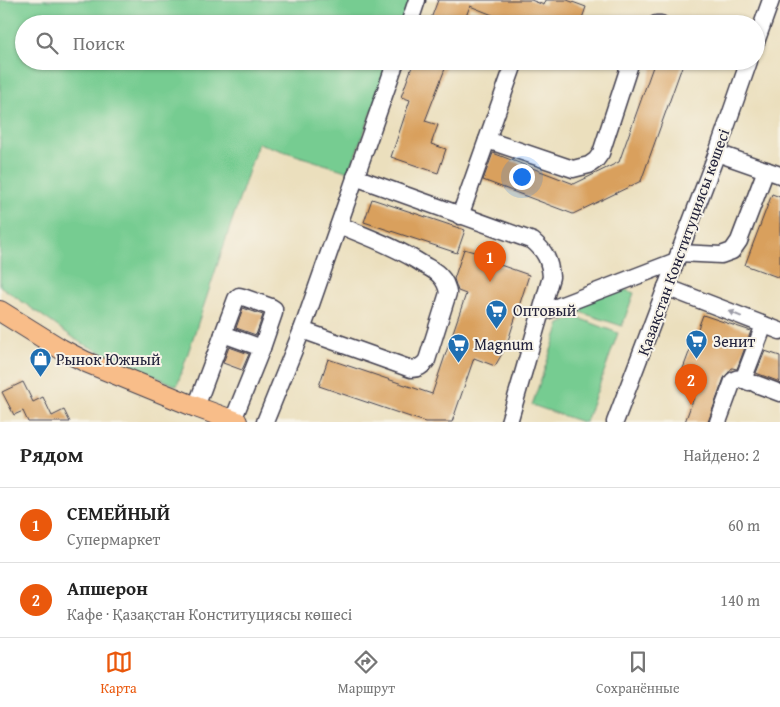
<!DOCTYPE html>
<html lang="ru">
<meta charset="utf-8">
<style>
:root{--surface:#fff;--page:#f2f2f2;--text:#222;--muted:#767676;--line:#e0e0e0;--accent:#ea580c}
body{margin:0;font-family:"Gentium Book Plus",serif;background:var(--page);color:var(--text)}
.you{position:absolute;left:521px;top:176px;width:18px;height:18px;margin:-12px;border:4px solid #fff;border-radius:50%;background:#1a73e8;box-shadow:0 0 0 8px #1a73e833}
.badge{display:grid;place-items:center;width:32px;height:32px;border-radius:50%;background:var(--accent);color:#fff;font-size:16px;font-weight:700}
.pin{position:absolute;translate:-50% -41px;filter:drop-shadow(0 1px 2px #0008)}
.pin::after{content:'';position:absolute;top:26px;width:18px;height:15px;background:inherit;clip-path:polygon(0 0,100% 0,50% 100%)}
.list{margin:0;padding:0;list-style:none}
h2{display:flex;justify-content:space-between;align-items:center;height:65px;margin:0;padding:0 20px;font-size:21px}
h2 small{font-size:16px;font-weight:400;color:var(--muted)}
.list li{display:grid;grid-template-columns:32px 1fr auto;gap:15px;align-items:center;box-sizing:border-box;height:75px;padding:0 20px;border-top:1px solid var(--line)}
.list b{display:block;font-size:19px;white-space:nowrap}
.list p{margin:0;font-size:16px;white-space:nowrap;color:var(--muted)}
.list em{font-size:16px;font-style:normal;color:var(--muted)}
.icon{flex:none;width:28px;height:28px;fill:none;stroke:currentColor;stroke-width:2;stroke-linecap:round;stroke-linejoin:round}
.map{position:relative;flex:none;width:780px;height:422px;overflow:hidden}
.search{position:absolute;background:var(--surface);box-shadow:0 1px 4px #0004;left:15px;right:15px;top:15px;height:55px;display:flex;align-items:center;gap:12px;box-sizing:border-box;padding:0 18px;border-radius:28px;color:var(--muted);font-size:19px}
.sheet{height:215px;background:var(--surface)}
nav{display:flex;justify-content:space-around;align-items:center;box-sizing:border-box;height:70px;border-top:1px solid var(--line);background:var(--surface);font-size:14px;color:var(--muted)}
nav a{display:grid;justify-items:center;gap:2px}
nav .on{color:var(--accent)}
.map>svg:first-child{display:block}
</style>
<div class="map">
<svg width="780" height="422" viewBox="0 0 780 422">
<rect width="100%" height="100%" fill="#f7f3e8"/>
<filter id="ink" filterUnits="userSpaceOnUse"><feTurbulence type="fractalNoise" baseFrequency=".02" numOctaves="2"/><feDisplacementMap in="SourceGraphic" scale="10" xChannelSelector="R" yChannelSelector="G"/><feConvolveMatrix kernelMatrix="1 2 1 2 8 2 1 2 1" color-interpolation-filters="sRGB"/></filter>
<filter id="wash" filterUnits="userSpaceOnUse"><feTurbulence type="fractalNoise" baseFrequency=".0096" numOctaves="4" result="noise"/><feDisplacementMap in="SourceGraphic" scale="20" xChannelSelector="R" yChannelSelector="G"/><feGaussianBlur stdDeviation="1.12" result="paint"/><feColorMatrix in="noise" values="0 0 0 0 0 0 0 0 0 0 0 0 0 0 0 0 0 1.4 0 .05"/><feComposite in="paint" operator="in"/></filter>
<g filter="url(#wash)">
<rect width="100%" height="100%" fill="#ebdfbd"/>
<g fill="#76cc91" stroke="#4c7766">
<path d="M0 0H414L405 24H24V61H391L349 172 258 143 177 386 81 343 0 286Z"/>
<path d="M620 288 634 293 622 326 577 311 578 305Z"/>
<path d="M576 317 618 333 586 422H582L532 405 560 324Z"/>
</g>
<g id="blocks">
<g fill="#d9a05d">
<path d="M438 0H531L544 5 546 0H567L586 7 580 24H515L470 6 463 24H429Z"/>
<path d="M414 61H448L425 121 438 125 431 144 446 149 438 173 391 157 410 100 401 97Z"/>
<path d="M655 61H684L641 181 573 214 483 180 493 153 574 184 619 162Z"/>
<path d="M772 194 780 197V278L745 265Z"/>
<path d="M372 199 465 230 457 253 364 222Z"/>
<path d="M464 249 481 254 480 258 529 275 506 347 495 366 474 358 452 422H425L319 386 328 359 432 394 466 294 458 291 454 279Z"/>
<path d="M243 308 263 315 256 335 236 328Z"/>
<path d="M703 315 751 331 737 369 732 368 724 378 708 422H685L697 389 678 382Z"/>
<path d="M229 347 249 354 242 370 223 363Z"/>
<path d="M765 351 780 356V382L756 373Z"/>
<path d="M23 382 33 402 43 397 52 416 64 410 70 422H28L23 411 14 415 2 392Z"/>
</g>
</g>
</g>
<g filter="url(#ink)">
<use href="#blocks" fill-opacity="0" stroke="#403e4e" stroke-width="1"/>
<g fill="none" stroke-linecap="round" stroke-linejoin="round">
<defs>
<g id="minor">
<path d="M409 24 417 0"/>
<path d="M656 24H661"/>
<path d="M756 42 771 0"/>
<path d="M487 140 573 169 589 165 596 160 601 153 631 61"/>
<path d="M717 153 780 175"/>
<path d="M355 177 533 241C545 251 550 261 551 277L509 422"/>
<path d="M460 216 515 61"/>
<path d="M679 253 721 255 732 251 739 241 766 170"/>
<path d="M666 287 780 331"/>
<path d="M541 313 676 261"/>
<path d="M302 330 411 369C418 369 423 366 427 360L448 293C447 286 445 281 440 276 436 271 429 268 424 265 398 248 368 237 339 225"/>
<path d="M223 334 262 348 233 420"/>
<path d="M743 380 764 325"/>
<path d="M756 384 780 393"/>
<path d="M196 407 236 299 239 296 243 297 271 307 274 309V313L262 348"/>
<path d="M265 422 302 330 396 61"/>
<path d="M615 422 717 153 749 61"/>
<path d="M718 422 733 381C738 376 744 380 749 382"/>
</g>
<path id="major" d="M0 311 61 349 86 362 196 407 237 422"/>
</defs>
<use href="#minor" stroke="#403e4e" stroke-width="19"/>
<use href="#major" stroke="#403e4e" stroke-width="22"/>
<use href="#minor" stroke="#fff" stroke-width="16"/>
<use href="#major" stroke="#f8bd89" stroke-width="20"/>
</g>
<defs><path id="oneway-solid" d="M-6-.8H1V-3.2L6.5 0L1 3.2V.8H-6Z" transform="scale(1.25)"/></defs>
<use fill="#9c9ca7" href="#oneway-solid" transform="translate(735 314) rotate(-158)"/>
</g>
<defs>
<symbol id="supermarket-pin" viewBox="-11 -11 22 30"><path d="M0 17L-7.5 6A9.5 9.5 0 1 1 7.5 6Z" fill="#1f6fb2" stroke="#f7f3e8"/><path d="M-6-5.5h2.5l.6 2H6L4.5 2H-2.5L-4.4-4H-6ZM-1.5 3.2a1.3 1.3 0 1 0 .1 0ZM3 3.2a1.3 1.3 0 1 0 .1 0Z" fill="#fff"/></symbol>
<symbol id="shop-pin" viewBox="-11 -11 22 30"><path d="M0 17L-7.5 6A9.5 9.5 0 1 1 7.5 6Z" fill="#1f6fb2" stroke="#f7f3e8"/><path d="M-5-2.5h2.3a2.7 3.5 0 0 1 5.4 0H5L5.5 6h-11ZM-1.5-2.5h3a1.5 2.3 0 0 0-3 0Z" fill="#fff"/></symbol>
</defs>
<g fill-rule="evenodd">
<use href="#supermarket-pin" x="484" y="298" width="25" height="34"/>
<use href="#supermarket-pin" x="684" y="328" width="25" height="34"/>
<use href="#supermarket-pin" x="446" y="332" width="25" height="34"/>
<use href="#shop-pin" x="28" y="346" width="25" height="34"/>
</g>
<g text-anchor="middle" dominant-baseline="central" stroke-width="4" stroke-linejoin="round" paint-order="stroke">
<g font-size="16" fill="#22223b" stroke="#f7f3e8">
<text transform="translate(683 242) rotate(-70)">Қазақстан Конституциясы көшесі</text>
</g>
<g font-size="16" fill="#22223b" stroke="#f7f3e8" text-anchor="start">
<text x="513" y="310">Оптовый</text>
<text x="713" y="341">Зенит</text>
<text x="474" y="344">Magnum</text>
<text x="56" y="359">Рынок Южный</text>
</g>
</g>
</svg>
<div class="you"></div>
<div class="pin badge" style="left:490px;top:282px">1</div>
<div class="pin badge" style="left:691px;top:405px">2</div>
<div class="search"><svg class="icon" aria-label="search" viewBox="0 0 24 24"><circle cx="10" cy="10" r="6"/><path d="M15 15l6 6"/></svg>Поиск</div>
</div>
<section class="sheet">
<h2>Рядом<small>Найдено: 2</small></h2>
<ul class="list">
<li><span class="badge">1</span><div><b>СЕМЕЙНЫЙ</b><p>Супермаркет</p></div><em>60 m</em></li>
<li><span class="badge">2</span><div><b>Апшерон</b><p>Кафе · Қазақстан Конституциясы көшесі</p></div><em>140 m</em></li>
</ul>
</section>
<nav>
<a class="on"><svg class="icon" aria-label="map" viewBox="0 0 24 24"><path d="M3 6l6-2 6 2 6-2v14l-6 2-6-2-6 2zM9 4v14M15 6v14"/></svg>Карта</a>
<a><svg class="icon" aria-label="directions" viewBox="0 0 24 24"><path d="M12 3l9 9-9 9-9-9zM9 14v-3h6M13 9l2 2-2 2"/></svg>Маршрут</a>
<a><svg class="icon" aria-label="saved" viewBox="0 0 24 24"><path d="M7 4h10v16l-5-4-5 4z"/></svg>Сохранённые</a>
</nav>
